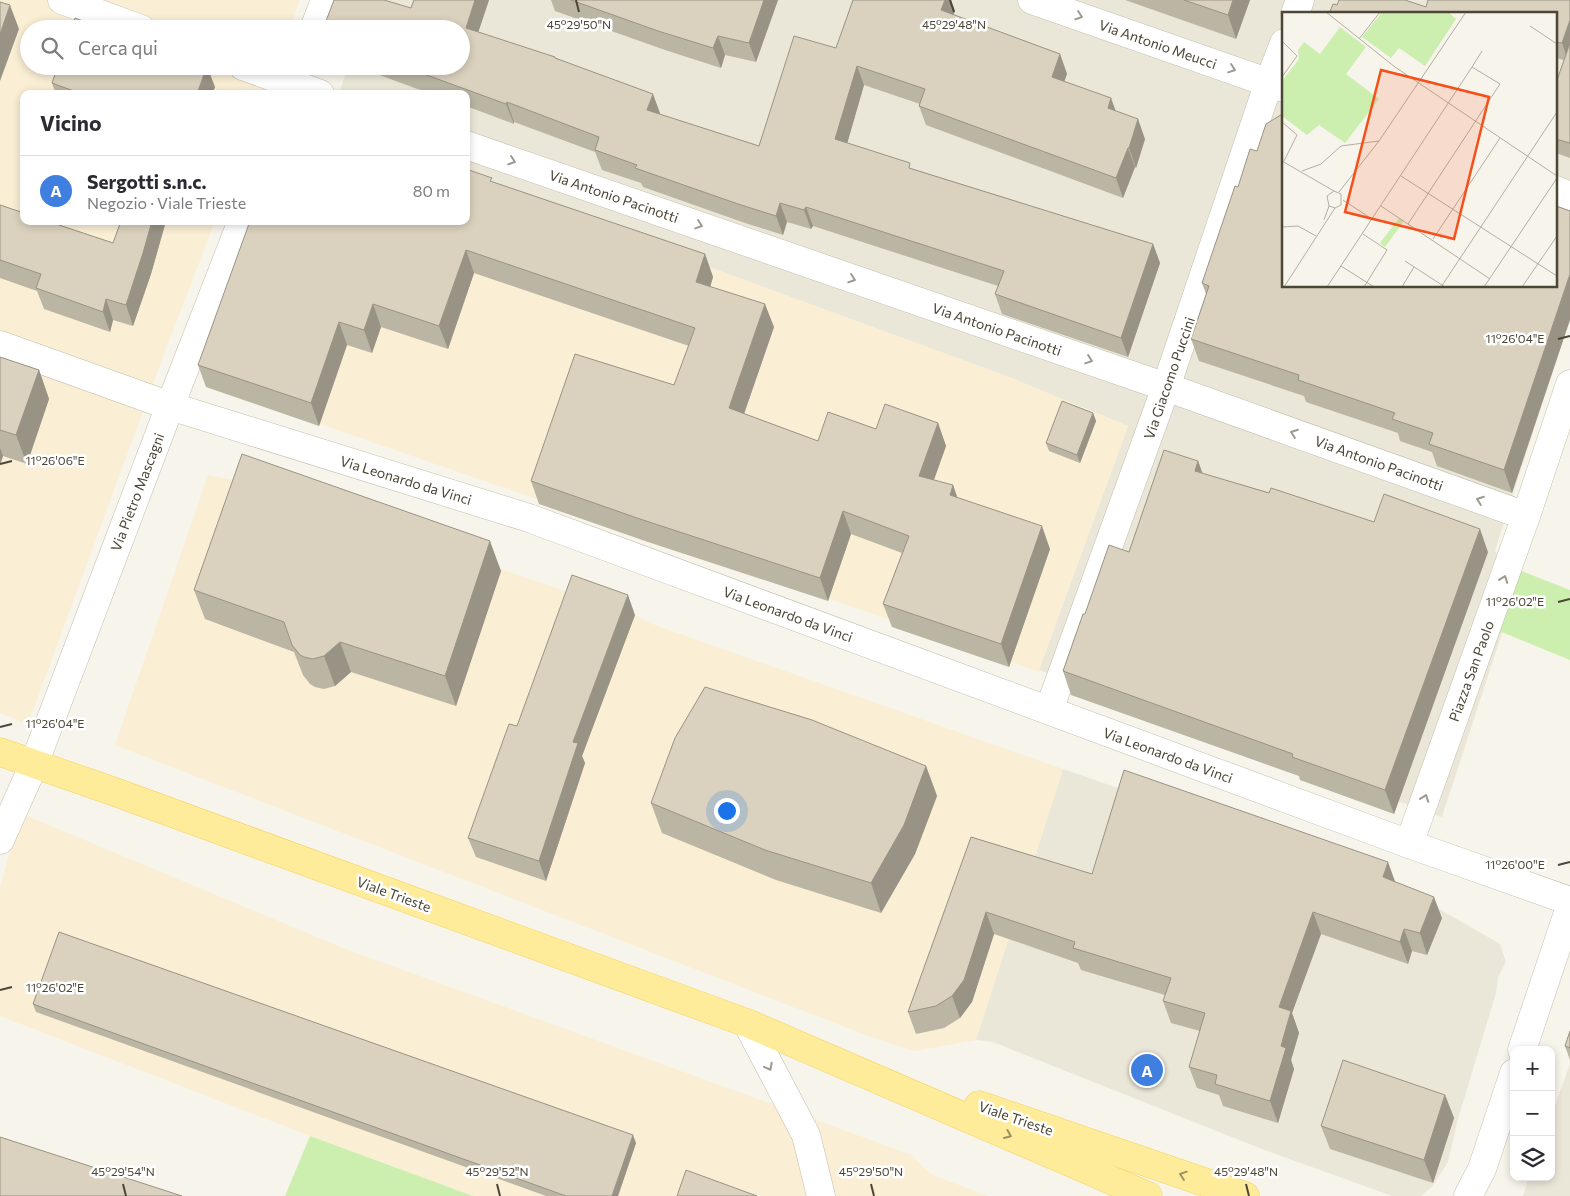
<!DOCTYPE html>
<html lang="it">
<meta charset="utf-8">
<style>
:root{--surface:#fff;--page:#f2f2f3;--text:#2b2b33;--muted:#7c7c81;--line:#e1e1e2;--accent:#0b8043}
body{margin:0;font-family:Commissioner,sans-serif;background:var(--page);color:var(--text)}
.controls{position:absolute;right:15px;bottom:15px;display:grid;overflow:hidden;border-radius:10px;box-shadow:0 2px 8px #0003}
.controls button{width:45px;height:45px;display:grid;place-items:center;padding:0;border:0;border-bottom:1px solid var(--line);background:var(--surface);color:var(--text);font:25px sans-serif}
.you{position:absolute;left:726px;top:810px;width:18px;height:18px;margin:-12px;border:4px solid #fff;border-radius:50%;background:#1a73e8;box-shadow:0 0 0 8px #1a73e833}
.badge{display:grid;place-items:center;width:32px;height:32px;border-radius:50%;background:var(--accent);color:#fff;font-size:16px;font-weight:700}
.pin{position:absolute;translate:-50% -50%;border:2px solid #fff;box-shadow:0 1px 5px #0006}
.list{margin:0;padding:0;list-style:none}
h2{display:flex;justify-content:space-between;align-items:center;height:65px;margin:0;padding:0 20px;font-size:21px}
h2 small{font-size:16px;font-weight:400;color:var(--muted)}
.list li{display:grid;grid-template-columns:32px 1fr auto;gap:15px;align-items:center;box-sizing:border-box;height:70px;padding:0 20px;border-top:1px solid var(--line)}
.list b{display:block;font-size:19px;white-space:nowrap}
.list p{margin:0;font-size:16px;white-space:nowrap;color:var(--muted)}
.list em{font-size:16px;font-style:normal;color:var(--muted)}
.icon{flex:none;width:28px;height:28px;fill:none;stroke:currentColor;stroke-width:2;stroke-linecap:round;stroke-linejoin:round}
.map{position:relative;flex:none;width:1570px;height:1196px;overflow:hidden}
.search{position:absolute;background:var(--surface);box-shadow:0 2px 8px #0003;left:20px;top:20px;width:450px;height:55px;display:flex;align-items:center;gap:12px;box-sizing:border-box;padding:0 18px;border-radius:28px;color:var(--muted);font-size:19px}
.panel{position:absolute;background:var(--surface);box-shadow:0 2px 8px #0003;left:20px;top:90px;width:450px;height:135px;border-radius:10px}
.map>svg:first-child{display:block}
</style>
<div class="map">
<svg width="1570" height="1196" viewBox="0 0 1570 1196">
<rect width="100%" height="100%" fill="#f7f4eb"/>
<g fill="#ebe7d8" fill-rule="evenodd">
<path d="M371 0H1570V316L1495 551 1520 578 1442 817 1094 692V689L1039 670 1128 426 1009 377 627 237 466 181V94H339L348 66H461V29ZM1284 14H1556V286H1284Z"/>
<path d="M1063 769 1396 884 1500 944 1506 962 1498 977 1496 993 1458 1119 1448 1162 1432 1187 1421 1196H1392L1267 1151 993 1042 976 1040Z"/>
<path d="M1570 1064V1196H1523L1529 1177H1551V1116Z"/>
</g>
<g fill="#faeed4">
<path d="M0 0H300L289 29H29V66H274L264 94H24V221H215L164 354 28 724 0 713Z"/>
<path d="M266 221H466L627 237 1009 377 1128 426 1038 672 1012 662 1009 667 892 627 894 621 761 576 760 579 636 538 638 534 320 424 319 426 206 387Z"/>
<path d="M208 475 253 484 635 615 649 623 1063 769 976 1040 914 1051 871 1037 115 745Z"/>
<path d="M20 813 343 948 912 1155 924 1168 935 1176 988 1196H473L310 1136 0 1016V888Z"/>
</g>
<g fill="#ccefaf">
<path d="M1509 566 1570 590V660L1487 626Z"/>
<path d="M310 1136 473 1196H285Z"/>
</g>
<g fill="none" stroke-linecap="round" stroke-linejoin="round">
<defs>
<g id="minor">
<path d="M62 0 141 29"/>
<path d="M1032 0 1284 88"/>
<path d="M1295 14 1300 0"/>
<path d="M314 29 325 0"/>
<path d="M243 66 320 94"/>
<path d="M466 145 1166 387 1526 516"/>
<path d="M1556 190 1570 196"/>
<path d="M0 345 170 406 529 518 1409 844 1570 901"/>
<path d="M1049 710 1166 387 1269 82 1284 43"/>
<path d="M0 840 34 764 170 406 242 221"/>
<path d="M1409 844 1526 516 1570 384"/>
<path d="M747 1023 806 1135 821 1196"/>
<path d="M1522 1050 1570 907"/>
<path d="M1468 1196 1482 1169 1514 1073"/>
</g>
<g id="major">
<path d="M0 752 115 792 747 1023 1148 1196"/>
<path d="M979 1105 1245 1196"/>
</g>
</defs>
<use href="#minor" stroke="#c4beac" stroke-width="29"/>
<use href="#major" stroke="#f2d35d" stroke-width="29"/>
<use href="#minor" stroke="#fff" stroke-width="28"/>
<use href="#major" stroke="#ffec9b" stroke-width="28"/>
</g>
<g fill="#bbb5a3">
<path d="M414 0H489L478 32 556 58 660 113 659 114 759 146 836 48 853 0H951L955 11 953 15 1060 54 1067 74 1064 81 1116 111 1145 139 1136 168 1135 167 1123 198 926 125 919 106 920 104 864 85 847 143 913 169 1153 244 1160 263 1128 357 1002 314 995 294 998 286 813 226 811 229 787 222 783 235 745 223 643 187 641 183 602 170 595 152 514 122V124L466 106V94H431L355 66H461L411 8Z"/>
<path d="M551 0H778L756 62 725 55 721 68 665 50 555 11Z"/>
<path d="M1125 0H1250L1236 39Z"/>
<path d="M1570 0V158L1556 153V83L1564 60 1556 58V14L1337 5 1426 7Z"/>
<path d="M52 83 215 87 212 94H56Z"/>
<path d="M1257 151 1284 286H1556L1512 493 1437 466 1432 452 1400 441 1398 433 1306 402 1304 396 1199 361 1191 339 1206 294 1202 283 1238 187Z"/>
<path d="M493 182 705 254 713 277 710 286 774 327 744 414 818 441 876 429 938 423 946 446 934 480 953 485 957 497 1050 549 1009 667 892 627 883 604 902 553 851 534 828 601 648 542 539 504 531 481 674 385 689 346 474 273 448 349 381 327 372 353 347 345 319 426 206 387 198 365Z"/>
<path d="M0 205 113 243 121 221H166L151 274 133 326 113 320 110 332 44 309 37 291 0 278Z"/>
<path d="M0 357 39 370 49 399 27 464 3 456 0 465Z"/>
<path d="M1093 413 1096 421 1080 463 1049 451 1046 443Z"/>
<path d="M1198 461 1203 474 1374 522 1488 552 1394 814 1300 780 1299 776 1071 695 1063 671 1129 552Z"/>
<path d="M501 571 456 706 351 672 335 686 324 689 315 687 310 684 303 675 294 652 205 619 194 590Z"/>
<path d="M635 615 582 756 585 763 546 881 476 857 468 838 517 726Z"/>
<path d="M926 766 937 796 915 854 881 913 776 880 662 833 651 803Z"/>
<path d="M971 837 1092 874 1396 882 1442 918 1427 955 1412 951 1408 964 1321 934 1292 1013 1299 1033 1291 1060 1294 1069 1278 1123 1223 1106 1219 1095 1197 1088 1189 1067 1200 1031 1171 1023 1163 1001 1165 995 1081 970 1078 963 994 934 972 1002 960 1018 944 1028 916 1034 908 1012Z"/>
<path d="M33 1004 636 1143 618 1196H546L36 1012Z"/>
<path d="M1570 1031V1060L1565 1046Z"/>
<path d="M1445 1095 1454 1118 1433 1183 1330 1149 1321 1126Z"/>
</g>
<g fill="#999385">
<path d="M475 0H489L473 48 466 28Z"/>
<path d="M764 0H778L756 62 749 43Z"/>
<path d="M945 0H951L955 11 948 30 941 10Z"/>
<path d="M1233 0H1250L1236 39 1228 15Z"/>
<path d="M10 5 19 29 0 81V34Z"/>
<path d="M1570 20V56L1568 61 1562 43Z"/>
<path d="M718 36 725 55 721 68 713 48Z"/>
<path d="M1060 54 1067 74 1059 96 1052 77Z"/>
<path d="M207 66 215 87 212 94H197Z"/>
<path d="M857 66 864 85 843 158 835 139Z"/>
<path d="M653 94 660 113 654 130 647 110Z"/>
<path d="M1111 98 1118 117 1108 108Z"/>
<path d="M507 102 514 122V124L506 104Z"/>
<path d="M1138 119 1145 139 1136 168 1129 148Z"/>
<path d="M1128 148 1135 167 1123 198 1116 178Z"/>
<path d="M780 203 787 222 783 235 776 216Z"/>
<path d="M806 207 813 226 811 229 804 210Z"/>
<path d="M152 221H166L151 274 133 326 126 305Z"/>
<path d="M1153 244 1160 263 1128 357 1121 338Z"/>
<path d="M466 250 474 273 448 349 439 326Z"/>
<path d="M705 254 713 277 705 305 696 282Z"/>
<path d="M1570 274V320L1512 493 1504 470Z"/>
<path d="M106 299 113 320 110 332 103 312Z"/>
<path d="M373 304 381 327 372 353 364 330Z"/>
<path d="M765 304 774 327 738 431 729 408Z"/>
<path d="M339 322 347 345 319 426 311 403Z"/>
<path d="M39 370 49 399 27 464 16 435Z"/>
<path d="M1093 413 1096 421 1080 463 1077 455Z"/>
<path d="M938 423 946 446 927 499 919 476Z"/>
<path d="M0 448 3 456 0 465Z"/>
<path d="M1198 461 1206 484 1195 471Z"/>
<path d="M953 485 961 508 950 495Z"/>
<path d="M843 511 851 534 828 601 820 578Z"/>
<path d="M1042 526 1050 549 1009 667 1001 644Z"/>
<path d="M1480 529 1488 552 1394 814 1385 790Z"/>
<path d="M490 541 501 571 456 706 445 676Z"/>
<path d="M628 595 635 615 582 756 585 763 546 881 539 861 573 742Z"/>
<path d="M340 642 351 672 335 686 324 656Z"/>
<path d="M926 766 937 796 915 854 881 913 871 883Z"/>
<path d="M1388 862 1396 884 1383 877Z"/>
<path d="M1434 897 1442 918 1427 955 1420 933Z"/>
<path d="M986 912 994 934 972 1002 960 1018 952 996Z"/>
<path d="M1313 912 1321 934 1292 1013 1299 1033 1291 1060 1294 1069 1278 1123 1270 1101 1281 1046 1279 1007Z"/>
<path d="M1404 929 1412 951 1408 964 1400 942Z"/>
<path d="M1445 1095 1454 1118 1433 1183 1424 1160Z"/>
<path d="M633 1135 636 1143 618 1196H612Z"/>
</g>
<g fill="#dad2be" stroke="#999385">
<path d="M334 0H384L411 8 414 0H475L466 28 555 57V58L653 94 647 110 759 146 794 36 836 48 853 0H945L941 10 1060 54 1052 77 1111 98 1108 108 1138 119 1129 148H1128L1116 178 919 106 925 89 857 66 835 139 910 163 909 168 1153 244 1121 338 995 294 1004 271 806 207 804 210 780 203 776 216 738 204 635 168 637 165 595 150 599 137 507 102 506 104 402 66H461V29H323Z"/>
<path d="M571 0H764L749 43 718 36 713 48 658 31Z"/>
<path d="M1184 0H1233L1228 15Z"/>
<path d="M1339 0H1405L1426 7 1428 0H1570V20L1562 43 1556 42V14H1329L1333 4 1337 5Z"/>
<path d="M0 2 10 5 0 34Z"/>
<path d="M75 18 104 29H72Z"/>
<path d="M1570 43V143L1556 139V83Z"/>
<path d="M58 66H207L197 94H82L52 83Z"/>
<path d="M1284 113V286H1556V206L1570 211V274L1504 470 1429 444 1433 433 1392 419 1395 413 1298 380 1299 375 1191 339 1209 286 1202 283 1235 186 1238 187 1250 149 1257 151 1266 124Z"/>
<path d="M466 169 492 178 490 181 705 254 696 282 765 304 729 408 818 441 828 412 876 429 885 404 938 423 919 476 953 485 950 495 1042 526 1001 644 883 604 909 536 843 511 820 578 640 519 531 481 575 354 674 385 695 328 466 250 439 326 373 304 364 330 339 322 311 403 198 365 250 221H466Z"/>
<path d="M0 205 24 213V221H47L113 243 121 221H152L143 253 126 305 106 299 103 312 36 288 41 274 0 260Z"/>
<path d="M0 357 39 370 16 435 0 430Z"/>
<path d="M1062 401 1093 413 1077 455 1046 443Z"/>
<path d="M1164 450 1198 461 1195 471 1269 493 1271 488 1374 522 1384 494 1480 529 1385 790 1292 757 1293 754 1063 671 1083 614H1085L1109 545 1129 552Z"/>
<path d="M242 454 490 541 445 676 340 642 324 656 313 659 304 657 300 655 292 645 284 622 194 590Z"/>
<path d="M572 575 628 595 573 742 578 743 539 861 468 838 509 724 517 726Z"/>
<path d="M705 687 812 720 926 766 904 825 871 883 765 850 651 803 675 738Z"/>
<path d="M1124 770 1388 862 1383 877 1434 897 1420 933 1404 929 1400 942 1313 912 1279 1007 1291 1011 1281 1046 1286 1048 1270 1101 1215 1084 1217 1075 1189 1067 1205 1013 1163 1001 1171 978 1073 948 1075 942 986 912 964 980 952 996 936 1006 908 1012 971 837 1092 874Z"/>
<path d="M59 932 633 1135 612 1196H566L33 1004Z"/>
<path d="M1570 1031V1048L1565 1046Z"/>
<path d="M1343 1060 1445 1095 1424 1160 1321 1126Z"/>
<path d="M0 1137 182 1196H0Z"/>
<path d="M686 1170 757 1196H677Z"/>
</g>
<defs><path id="oneway-chevron" d="M-2-3.5L2.5 0L-2 3.5" fill="none" stroke-width="1.6" stroke-linecap="round" stroke-linejoin="round" transform="scale(1.25)"/></defs>
<g stroke="#9d9991">
<use href="#oneway-chevron" transform="translate(1079 16) rotate(19)"/>
<use href="#oneway-chevron" transform="translate(1232 69) rotate(19)"/>
<use href="#oneway-chevron" transform="translate(512 161) rotate(19)"/>
<use href="#oneway-chevron" transform="translate(699 225) rotate(19)"/>
<use href="#oneway-chevron" transform="translate(852 279) rotate(19)"/>
<use href="#oneway-chevron" transform="translate(1089 360) rotate(19)"/>
<use href="#oneway-chevron" transform="translate(1294 433) rotate(-160)"/>
<use href="#oneway-chevron" transform="translate(1480 500) rotate(-160)"/>
<use href="#oneway-chevron" transform="translate(1504 579) rotate(-70)"/>
<use href="#oneway-chevron" transform="translate(1425 798) rotate(-70)"/>
<use href="#oneway-chevron" transform="translate(769 1067) rotate(62)"/>
</g>
<g stroke="#9d9164">
<use href="#oneway-chevron" transform="translate(1008 1135) rotate(23)"/>
<use href="#oneway-chevron" transform="translate(1183 1175) rotate(-161)"/>
</g>
<path fill="none" stroke="#4c4637" stroke-width="2" d="M576 0 579 12M950 0 954 12M1558 339 1570 336M0 464 12 461M1558 602 1570 599M0 727 12 724M1558 865 1570 862M0 990 12 987M123 1184 126 1196M497 1184 500 1196M871 1184 874 1196M1246 1184 1249 1196"/>
<g text-anchor="middle" dominant-baseline="central" stroke-width="5" stroke-linejoin="round" paint-order="stroke">
<g font-size="14" fill="#4c4637" stroke="#fff">
<text transform="translate(1158 44) rotate(19)">Via Antonio Meucci</text>
<text transform="translate(614 196) rotate(19)">Via Antonio Pacinotti</text>
<text transform="translate(997 329) rotate(19)">Via Antonio Pacinotti</text>
<text transform="translate(1169 378) rotate(-71)">Via Giacomo Puccini</text>
<text transform="translate(1379 463) rotate(20)">Via Antonio Pacinotti</text>
<text transform="translate(406 480) rotate(17)">Via Leonardo da Vinci</text>
<text transform="translate(137 492) rotate(-69)">Via Pietro Mascagni</text>
<text transform="translate(788 614) rotate(20)">Via Leonardo da Vinci</text>
<text transform="translate(1471 671) rotate(-70)">Piazza San Paolo</text>
<text transform="translate(1168 755) rotate(20)">Via Leonardo da Vinci</text>
<text transform="translate(394 894) rotate(20)">Viale Trieste</text>
<text transform="translate(1016 1118) rotate(19)">Viale Trieste</text>
</g>
</g>
<g transform="translate(1282 12)">
<rect width="275" height="275" fill="#f7f4eb"/>
<path d="M100 0H166L174 7 143 54 117 36 109 46 80 25ZM58 15 84 35 64 62 97 87 63 131 37 113 25 123 0 104V69L17 47 16 38 22 30 38 42ZM117 206 122 209 103 235 98 231Z" fill="#ccefaf"/>
<path fill="none" stroke="#b3aea3" stroke-width="1" d="M44 0 113 55 275 164M248 14 275 32M77 27 98 0M0 29 15 44 0 65M190 55 200 39M0 110 15 123 2 149M0 149 52 179M20 159 39 152 59 134 97 129M119 164 275 264M57 180 97 129 184 0M61 188 90 207M99 194 208 267M42 208 47 194 45 184 52 179 59 182V193L53 196 47 194M0 215 16 214 34 224M81 222 105 238 82 275M151 227 218 126M123 249 163 275M59 254 92 275M2 275 53 196M45 275 190 55 218 72 126 212M120 275 132 255M159 275 275 100M202 275 275 166M240 275 275 224"/>
<path fill="#f6501a" fill-opacity="0.15" stroke="#f6501a" stroke-width="2.5" d="M99 58 207 85 172 227 63 200Z"/>
<rect width="275" height="275" fill="none" stroke="#4c4637" stroke-width="2.5"/>
</g>
<g font-size="12" text-anchor="middle" fill="#4c4637" stroke="#fff" stroke-width="5" stroke-linejoin="round" paint-order="stroke">
<text x="579" y="29">45°29'50"N</text>
<text x="954" y="29">45°29'48"N</text>
<text x="1515" y="343">11°26'04"E</text>
<text x="55" y="465">11°26'06"E</text>
<text x="1515" y="606">11°26'02"E</text>
<text x="55" y="728">11°26'04"E</text>
<text x="1515" y="869">11°26'00"E</text>
<text x="55" y="992">11°26'02"E</text>
<text x="123" y="1176">45°29'54"N</text>
<text x="497" y="1176">45°29'52"N</text>
<text x="871" y="1176">45°29'50"N</text>
<text x="1246" y="1176">45°29'48"N</text>
</g>
</svg>
<div class="controls">
<button>+</button>
<button>−</button>
<button><svg class="icon" aria-label="layers" viewBox="0 0 24 24"><path d="M12 4l9 5-9 5-9-5zM3 14l9 5 9-5"/></svg></button>
</div>
<div class="you"></div>
<div class="pin badge" style="left:1147px;top:1070px;background:#3f7fe0">A</div>
<div class="search"><svg class="icon" aria-label="search" viewBox="0 0 24 24"><circle cx="10" cy="10" r="6"/><path d="M15 15l6 6"/></svg>Cerca qui</div>
<section class="panel">
<h2>Vicino<small></small></h2>
<ul class="list">
<li><span class="badge" style="background:#3f7fe0">A</span><div><b>Sergotti s.n.c.</b><p>Negozio · Viale Trieste</p></div><em>80 m</em></li>
</ul>
</section>
</div>
